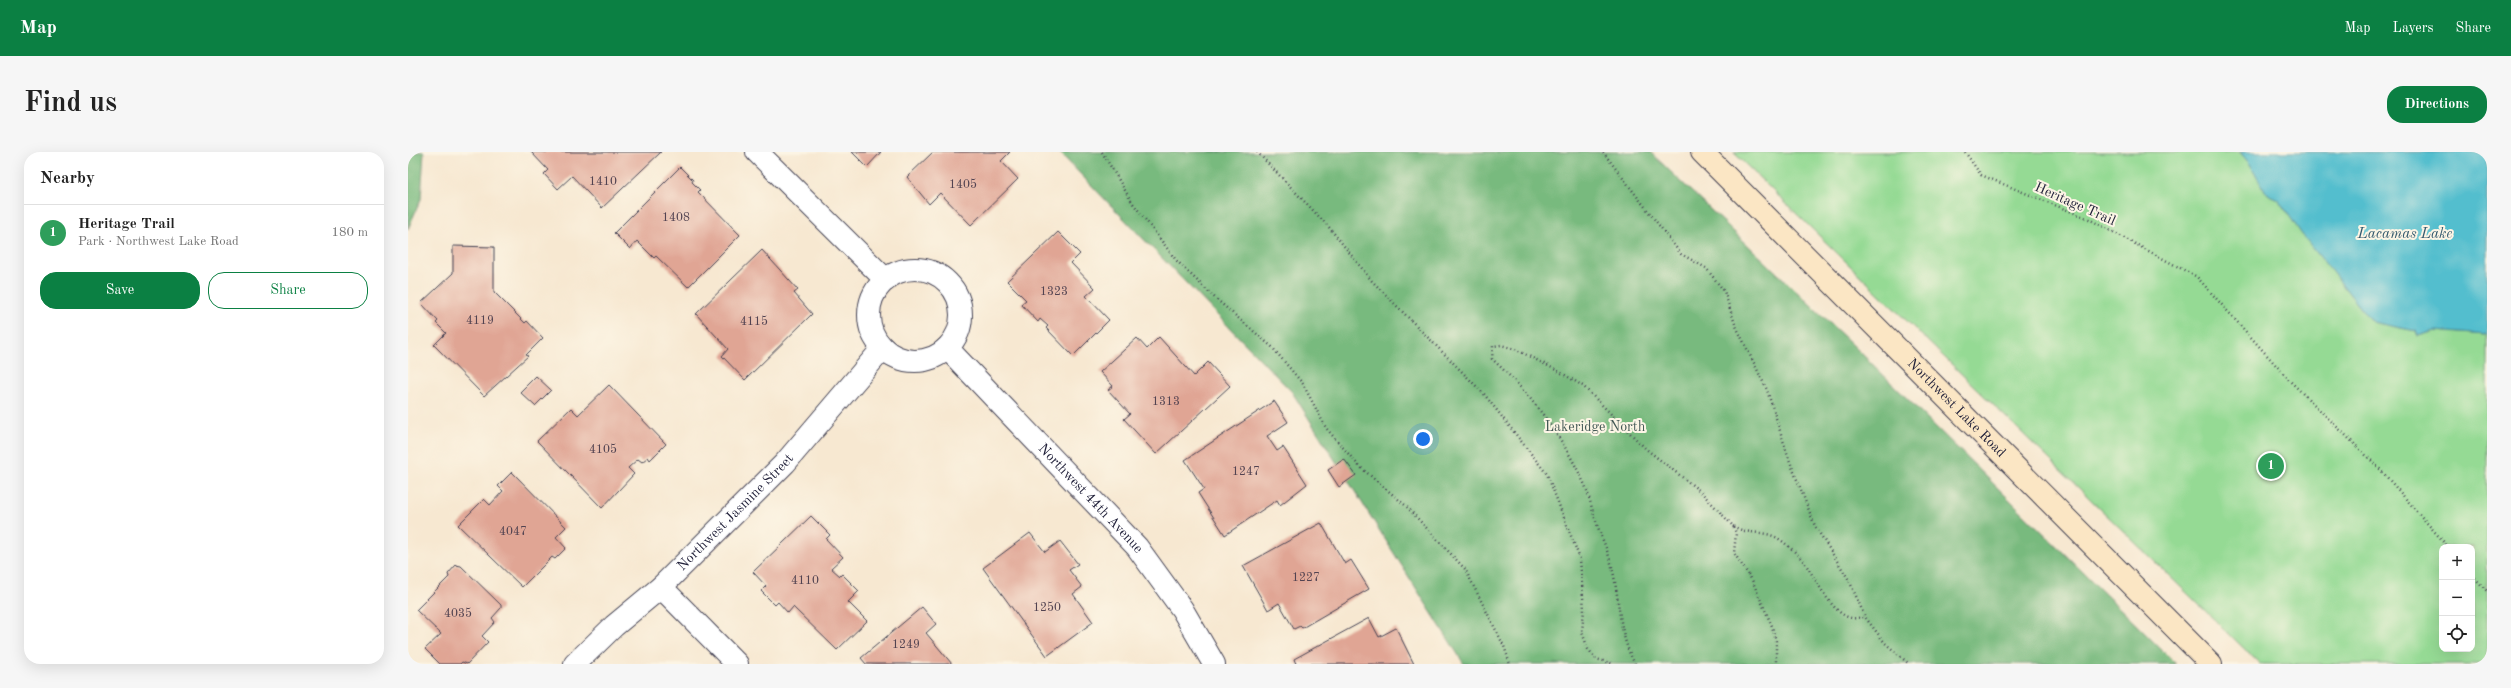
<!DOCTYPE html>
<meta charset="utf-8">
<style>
:root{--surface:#fff;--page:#f6f6f6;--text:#222;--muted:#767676;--line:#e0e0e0;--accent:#0b8043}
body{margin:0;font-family:"Old Standard TT",serif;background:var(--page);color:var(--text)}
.controls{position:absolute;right:12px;bottom:12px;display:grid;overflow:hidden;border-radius:8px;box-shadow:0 4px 16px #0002}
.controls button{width:36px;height:36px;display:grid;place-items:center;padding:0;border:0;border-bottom:1px solid var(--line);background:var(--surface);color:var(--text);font:20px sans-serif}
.you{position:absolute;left:1015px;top:287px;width:14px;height:14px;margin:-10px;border:3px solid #fff;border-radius:50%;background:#1a73e8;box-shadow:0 0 0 6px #1a73e833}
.badge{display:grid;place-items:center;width:26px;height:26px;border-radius:50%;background:var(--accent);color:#fff;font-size:13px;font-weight:700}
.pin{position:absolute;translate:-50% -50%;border:2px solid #fff;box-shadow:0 1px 4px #0006}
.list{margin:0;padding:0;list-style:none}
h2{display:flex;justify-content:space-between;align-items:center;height:52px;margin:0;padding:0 16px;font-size:17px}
h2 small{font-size:13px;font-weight:400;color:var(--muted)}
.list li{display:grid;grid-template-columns:26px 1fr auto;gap:12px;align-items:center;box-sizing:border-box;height:56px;padding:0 16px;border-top:1px solid var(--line)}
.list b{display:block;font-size:15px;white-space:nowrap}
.list p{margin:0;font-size:13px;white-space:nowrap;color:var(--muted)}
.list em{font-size:13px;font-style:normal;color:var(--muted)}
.actions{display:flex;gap:8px;padding:12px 16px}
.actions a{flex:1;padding:9px 0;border:1px solid var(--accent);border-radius:16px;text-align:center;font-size:14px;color:var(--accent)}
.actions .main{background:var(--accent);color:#fff}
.icon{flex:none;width:22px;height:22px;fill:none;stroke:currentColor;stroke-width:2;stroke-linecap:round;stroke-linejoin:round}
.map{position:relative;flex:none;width:2079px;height:512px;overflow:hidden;border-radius:16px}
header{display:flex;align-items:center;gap:24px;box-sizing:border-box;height:56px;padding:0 20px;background:var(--accent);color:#fff}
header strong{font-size:19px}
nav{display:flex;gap:22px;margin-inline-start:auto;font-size:14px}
.intro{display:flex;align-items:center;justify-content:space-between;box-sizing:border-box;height:96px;padding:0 24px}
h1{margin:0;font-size:28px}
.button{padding:10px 18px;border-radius:16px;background:var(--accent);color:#fff;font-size:14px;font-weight:700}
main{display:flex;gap:24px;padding:0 24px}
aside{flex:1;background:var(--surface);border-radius:16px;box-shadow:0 4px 16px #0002}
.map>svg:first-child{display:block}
</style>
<header>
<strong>Map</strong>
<nav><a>Map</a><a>Layers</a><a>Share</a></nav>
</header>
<div class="intro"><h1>Find us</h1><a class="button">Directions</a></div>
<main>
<aside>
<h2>Nearby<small></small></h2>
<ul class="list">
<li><span class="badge" style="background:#2e9e5b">1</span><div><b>Heritage Trail</b><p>Park · Northwest Lake Road</p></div><em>180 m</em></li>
</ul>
<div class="actions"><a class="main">Save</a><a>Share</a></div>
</aside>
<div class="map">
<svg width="2079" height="512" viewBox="0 0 2079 512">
<rect width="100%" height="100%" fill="#fcf5e5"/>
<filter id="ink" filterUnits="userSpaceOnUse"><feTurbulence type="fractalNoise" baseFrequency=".025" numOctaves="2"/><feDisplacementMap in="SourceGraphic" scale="8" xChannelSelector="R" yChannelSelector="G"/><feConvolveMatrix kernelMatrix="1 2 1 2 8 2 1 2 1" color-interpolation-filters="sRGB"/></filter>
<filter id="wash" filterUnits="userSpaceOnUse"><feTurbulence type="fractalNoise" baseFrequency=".012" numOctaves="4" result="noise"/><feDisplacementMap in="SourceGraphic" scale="16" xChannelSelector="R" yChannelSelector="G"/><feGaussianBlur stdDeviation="0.9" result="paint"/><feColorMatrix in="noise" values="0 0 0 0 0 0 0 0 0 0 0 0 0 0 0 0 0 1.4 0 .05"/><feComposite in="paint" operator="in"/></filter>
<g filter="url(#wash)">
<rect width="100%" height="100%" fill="#f7e8d1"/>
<path fill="#95da94" stroke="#5c7e68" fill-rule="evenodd" d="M1325 0H1832L1842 12 1859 42 1870 47 1893 81 1964 170 2008 179 2010 184 2027 179 2079 183V512H1852ZM2034 395H2064V497H2034Z"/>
<g fill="#78ba7e" stroke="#4d6e5c">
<path d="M0 0H16L13 47 0 77Z"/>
<path d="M651 0H1242L1448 196 1768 512H1056L884 240Z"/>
</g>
<path fill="#52bece" stroke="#3a7084" d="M1832 0H2079V183L2027 179 2010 184 2008 179 1964 170 1893 81 1870 47 1859 42 1842 12Z"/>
<g id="blocks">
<g fill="#e0a594">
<path d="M123 0H253L194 56 164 24 150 37 136 22 140 18Z"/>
<path d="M444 0H473L459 15Z"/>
<path d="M525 0H602L593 9 610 27 563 73 532 41 521 52 499 25Z"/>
<path d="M272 15 285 28 284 30 292 38 290 40 332 83 280 135 248 104 246 106 229 89 222 97 206 81Z"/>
<path d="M650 80 672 102 663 111 687 136 678 144 701 168 665 204 638 176 640 174 632 167 630 170 613 152 618 148 599 129Z"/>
<path d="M45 94 86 95V140L117 171 119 169 135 186 118 203 120 204 76 244 26 193 38 181 28 171 30 169 13 151 45 121Z"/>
<path d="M354 98 390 138 386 141 404 162 337 228 314 204 320 197 288 162Z"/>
<path d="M751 185 786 224 800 210 822 234 748 302 716 267 722 262 700 238 705 234 692 220 729 186 739 197Z"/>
<path d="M128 224 143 238 127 254 112 240Z"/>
<path d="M201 233 258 292 242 308 240 305 234 310 230 307 220 316 226 322 194 356 129 289 163 256 170 263Z"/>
<path d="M866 249 880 270 859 284 869 299 875 295 899 332 872 353 869 348 817 383 790 341 796 337 777 308Z"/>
<path d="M936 307 948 323 931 335 920 318Z"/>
<path d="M104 320 158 375 148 385 158 396 147 407 144 405 114 435 50 373 76 347 82 353 95 339 90 334Z"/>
<path d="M403 364 422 383 418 387 435 405 423 416 432 424 434 422 451 439 440 450 459 469 429 498 385 455 380 461 370 450 367 453 353 439 358 434 345 420Z"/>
<path d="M913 371 937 412 943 408 961 437 894 476 892 474 886 477 871 451 860 458 835 414Z"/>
<path d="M622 381 637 400 652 389 670 412 661 418 674 435 665 442 685 470 639 504 575 416Z"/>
<path d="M48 413 53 414 93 453V456L84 466 87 470 74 484 80 490 59 512 54 510 52 512H32L17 497 33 482 8 458 41 425 40 422Z"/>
<path d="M514 455 528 472 518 481 544 512H458L453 506Z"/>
<path d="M961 466 971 485 988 476 1006 512H888L886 507Z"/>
</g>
</g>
</g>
<g filter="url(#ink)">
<use href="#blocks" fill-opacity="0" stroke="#424052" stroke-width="1"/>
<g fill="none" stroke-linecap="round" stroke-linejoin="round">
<defs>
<g id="street">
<path d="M349 0 478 128"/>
<circle cx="507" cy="163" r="46"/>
<path id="s1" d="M539 196 729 395 774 457 806 512"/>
<path d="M253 435 329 512"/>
<path id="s2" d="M167 512 206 474 253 435 377 311 475 196"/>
</g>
<g id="secondary">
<path id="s3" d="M1294 0 1803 512"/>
</g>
</defs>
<use href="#street" stroke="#424052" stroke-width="24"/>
<use href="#secondary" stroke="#424052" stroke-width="24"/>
<g stroke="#424052" stroke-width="2.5" stroke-dasharray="1 3" stroke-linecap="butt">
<path d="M694 0 724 50 768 108 807 146 864 195 895 232 918 276 951 314 997 353 1057 417 1096 494 1102 512"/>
<path d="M849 0 920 74 964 129 1076 242 1139 322 1172 407 1176 457 1174 480 1180 497 1188 507 1206 512"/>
<path d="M1195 0 1273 102 1298 116 1316 139 1327 172 1359 238 1381 307 1407 374 1441 428 1457 465 1477 491 1501 512"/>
<path d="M1557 0 1573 23 1681 67 1789 125 1883 230 1970 315 2040 395"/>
<path d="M1325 374C1343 385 1356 376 1374 389 1382 395 1393 405 1398 413 1408 427 1425 464 1444 466 1448 467 1453 465 1456 465"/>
<path d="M2064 423 2079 439"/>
<path d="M1227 512C1210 482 1212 448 1204 415 1200 398 1192 383 1187 366 1183 355 1181 342 1176 331 1154 284 1123 242 1084 207L1085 194 1093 193 1107 197 1152 220 1175 234 1238 297 1292 339 1325 374 1328 381 1326 401 1344 428 1364 474 1368 489V512"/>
</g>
<use href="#street" stroke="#fff" stroke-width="22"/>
<use href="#secondary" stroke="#fbe6c4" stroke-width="22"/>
</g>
</g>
<g text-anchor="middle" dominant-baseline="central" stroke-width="4" stroke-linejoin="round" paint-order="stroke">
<g font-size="12" fill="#524351">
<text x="195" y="30">1410</text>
<text x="555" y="33">1405</text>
<text x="268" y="66">1408</text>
<text x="646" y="140">1323</text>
<text x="72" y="169">4119</text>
<text x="346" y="170">4115</text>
<text x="758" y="250">1313</text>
<text x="195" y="298">4105</text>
<text x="838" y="320">1247</text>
<text x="105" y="380">4047</text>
<text x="898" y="426">1227</text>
<text x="397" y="429">4110</text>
<text x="639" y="456">1250</text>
<text x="50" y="462">4035</text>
<text x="498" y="493">1249</text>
</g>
<g font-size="14" fill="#22223b" stroke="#fcf5e5">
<text transform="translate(1667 52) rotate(24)">Heritage Trail</text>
<text stroke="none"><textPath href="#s3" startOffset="361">Northwest Lake Road</textPath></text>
<text stroke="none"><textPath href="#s1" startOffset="208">Northwest 44th Avenue</textPath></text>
<text stroke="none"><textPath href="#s2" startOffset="221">Northwest Jasmine Street</textPath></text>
</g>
<g font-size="14" fill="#445956" stroke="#fcf5e5">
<text x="1187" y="275">Lakeridge North</text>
</g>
<g font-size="15" font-style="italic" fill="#33596e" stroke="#fcf5e5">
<text x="1997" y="82">Lacamas Lake</text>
</g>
</g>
</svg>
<div class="controls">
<button>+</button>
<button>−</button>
<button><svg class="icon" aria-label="locate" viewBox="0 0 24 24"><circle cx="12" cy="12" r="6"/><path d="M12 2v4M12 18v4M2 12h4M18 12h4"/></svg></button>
</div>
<div class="you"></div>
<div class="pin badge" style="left:1863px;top:314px;background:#2e9e5b">1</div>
</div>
</main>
